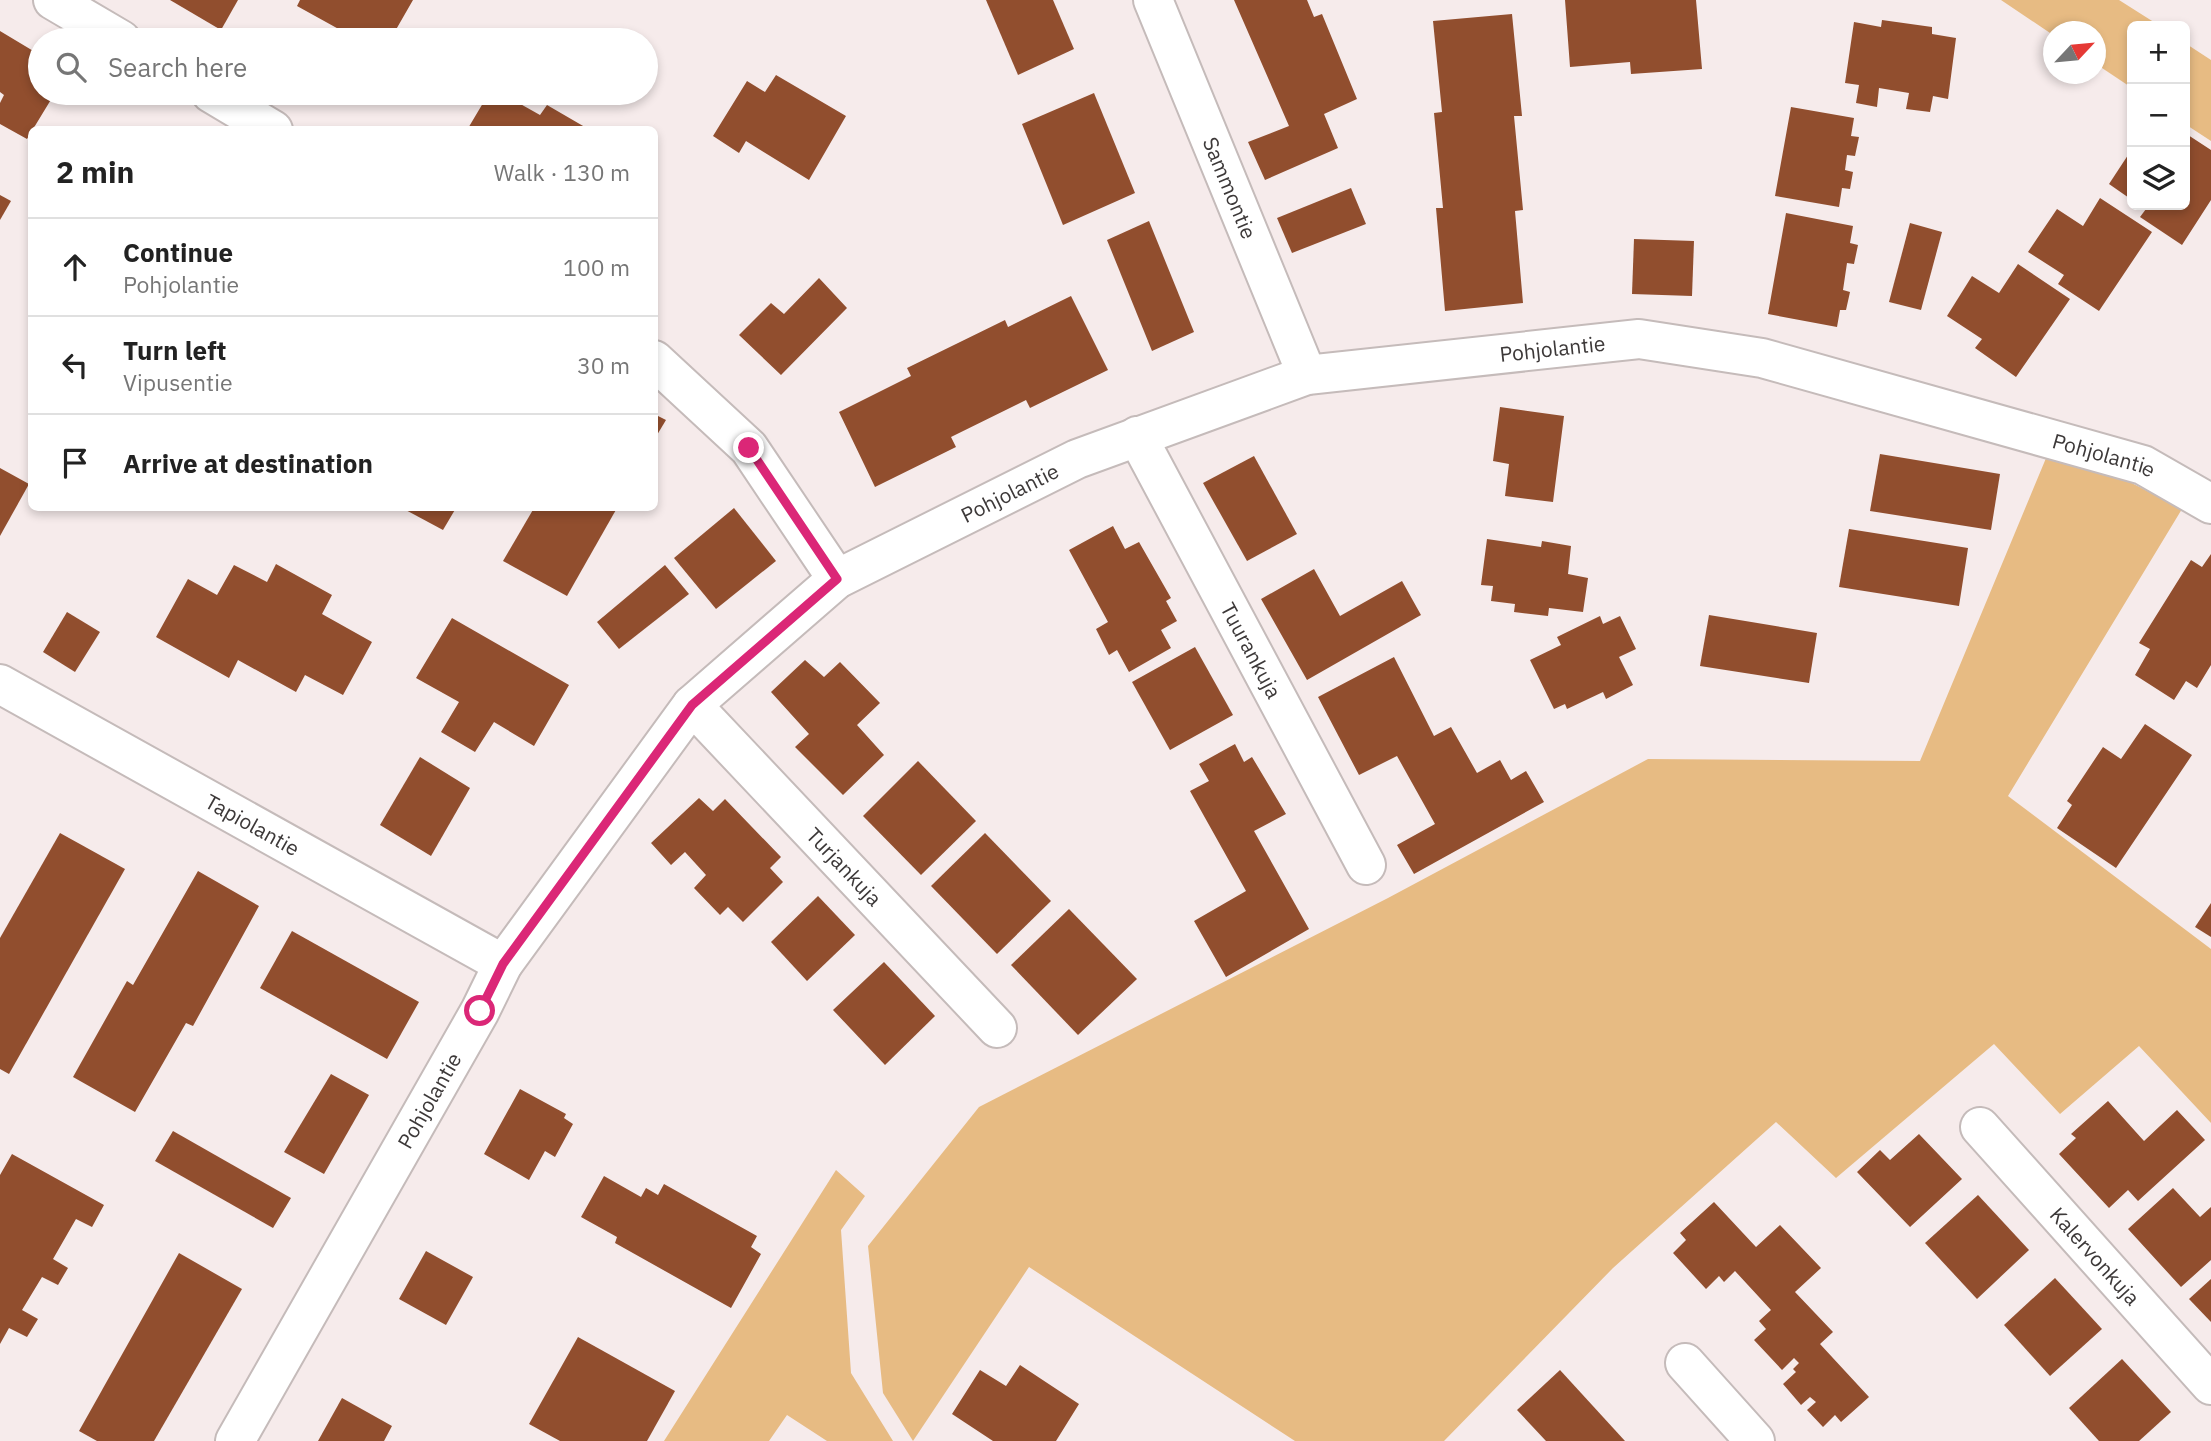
<!DOCTYPE html>
<meta charset="utf-8">
<style>
:root{--surface:#fff;--page:#f6f6f6;--text:#222;--muted:#767676;--line:#e0e0e0}
body{margin:0;font-family:"IBM Plex Sans",sans-serif;background:var(--page);color:var(--text)}
.controls{position:absolute;right:21px;top:21px;display:grid;overflow:hidden;border-radius:10px;box-shadow:0 4px 10px #0003}
.controls button{width:63px;height:63px;display:grid;place-items:center;padding:0;border:0;border-bottom:2px solid var(--line);background:var(--surface);color:var(--text);font:35px sans-serif}
.compass{position:absolute;left:2043px;top:21px;width:63px;height:63px;border-radius:50%;background:var(--surface);box-shadow:0 4px 10px #0003;rotate:64deg}
.stop{position:absolute;width:21px;height:21px;margin:-16px;border:5px solid #db2777;border-radius:50%;background:#fff}
.stop.end{background:#db2777;border-color:#fff;box-shadow:0 2px 7px #0008}
.list{margin:0;padding:0;list-style:none}
h2{display:flex;justify-content:space-between;align-items:center;height:91px;margin:0;padding:0 28px;font-size:30px}
h2 small{font-size:23px;font-weight:400;color:var(--muted)}
.list li{display:grid;grid-template-columns:46px 1fr auto;gap:21px;align-items:center;box-sizing:border-box;height:98px;padding:0 28px;border-top:2px solid var(--line)}
.list b{display:block;font-size:26px;white-space:nowrap}
.list p{margin:0;font-size:23px;white-space:nowrap;color:var(--muted)}
.list em{font-size:23px;font-style:normal;color:var(--muted)}
.icon{flex:none;width:38px;height:38px;fill:none;stroke:currentColor;stroke-width:2;stroke-linecap:round;stroke-linejoin:round}
.map{position:relative;flex:none;width:2211px;height:1441px;overflow:hidden}
.search{position:absolute;background:var(--surface);box-shadow:0 4px 10px #0003;left:28px;top:28px;width:630px;height:77px;display:flex;align-items:center;gap:18px;box-sizing:border-box;padding:0 24px;border-radius:38px;color:var(--muted);font-size:26px}
.panel{position:absolute;background:var(--surface);box-shadow:0 4px 10px #0003;left:28px;top:126px;width:630px;height:385px;border-radius:10px}
.map>svg:first-child{display:block}
</style>
<div class="map">
<svg width="2211" height="1441" viewBox="0 0 2211 1441">
<rect width="100%" height="100%" fill="#f6ebeb"/>
<g fill="#e7bb83">
<path d="M2001 0H2119L2160 26H2132V88L2096 64V32H2054L2053 35Z"/>
<path d="M2185 43 2211 60V141L2185 124Z"/>
<path d="M2049 451 2122 478 2182 509 2008 796 2211 949V1123L2139 1046 2060 1114 1994 1044 1836 1178 1776 1122 1613 1268 1444 1441H1295L1029 1267 913 1441 883 1393 868 1246 979 1107 1388 898 1648 759 1920 761Z"/>
<path d="M836 1170 865 1196 841 1230 851 1373 893 1441H827L787 1415 769 1441H664Z"/>
</g>
<g fill="#914e2e">
<path d="M170 0H238L221 30Z"/>
<path d="M300 0H413L390 40H343L340 39 344 32 297 6Z"/>
<path d="M986 0H1053L1074 49 1018 75Z"/>
<path d="M1234 0H1307L1314 17 1322 14 1357 99 1324 114 1338 148 1265 180 1248 142 1289 126Z"/>
<path d="M1565 0H1696L1702 69 1631 74 1630 62 1570 67Z"/>
<path d="M1512 14 1522 116H1514L1523 210 1515 211 1523 303 1445 311 1436 208H1443L1434 113 1442 112 1433 21Z"/>
<path d="M1882 20 1932 27V34L1956 38 1948 99 1933 96 1930 112 1906 109 1909 93 1879 88 1877 107 1856 103 1859 85 1845 83 1854 22 1881 27Z"/>
<path d="M0 31 40 55V93H55L27 139 0 124V103L4 95 0 92Z"/>
<path d="M776 75 846 116 809 180 746 141 739 153 713 136 747 81 765 92Z"/>
<path d="M489 93H501L540 115 547 105 590 130H467Z"/>
<path d="M1094 93 1135 193 1063 225 1022 124Z"/>
<path d="M1791 107 1854 118 1851 136 1859 137 1855 156 1847 155 1845 170 1853 172 1850 189 1842 188 1839 207 1775 196Z"/>
<path d="M2185 133 2211 150V200L2182 245 2140 217 2146 209 2140 205H2185Z"/>
<path d="M2132 149V200L2109 184Z"/>
<path d="M1351 188 1366 224 1292 253 1277 218Z"/>
<path d="M0 195 11 201 0 220Z"/>
<path d="M2100 198 2152 232 2099 311 2058 284 2064 275 2028 252 2057 209 2083 226Z"/>
<path d="M1786 213 1853 226 1850 243 1858 245 1854 264 1847 263 1843 290 1850 292 1846 310H1840L1837 327 1768 314Z"/>
<path d="M1149 221 1194 332 1152 351 1107 240Z"/>
<path d="M1910 223 1942 232 1921 310 1889 302Z"/>
<path d="M1634 239 1694 241 1692 296 1632 294Z"/>
<path d="M2018 264 2070 299 2016 377 1975 348 1982 339 1947 316 1972 276 1999 293Z"/>
<path d="M819 278 847 308 781 375 739 335 771 303 784 314Z"/>
<path d="M1071 296 1108 370 1030 408 1026 400 951 437 956 447 875 487 839 412 911 376 907 368 1005 320 1008 327Z"/>
<path d="M1500 407 1564 416 1553 502 1505 496 1509 464 1493 461Z"/>
<path d="M654 414 666 420 654 440Z"/>
<path d="M1880 454 2000 474 1991 530 1870 511Z"/>
<path d="M1254 456 1297 534 1247 561 1203 483Z"/>
<path d="M0 468 29 484 0 536Z"/>
<path d="M402 508H456L443 530Z"/>
<path d="M534 508H617L567 596 503 561Z"/>
<path d="M734 508 776 561 716 609 674 558Z"/>
<path d="M1113 526 1125 549 1139 542 1171 598 1166 601 1177 621 1161 630 1171 648 1129 672 1117 650 1109 655 1096 629 1108 622 1069 550Z"/>
<path d="M1849 529 1968 548 1959 606 1839 587Z"/>
<path d="M1487 539 1541 547 1542 541 1571 546 1568 574 1588 578 1583 612 1549 608 1548 616 1514 612 1515 604 1491 601 1493 586 1481 585Z"/>
<path d="M2211 554V665L2197 688 2186 681 2174 700 2135 675 2150 649 2139 643 2191 560 2202 567Z"/>
<path d="M276 564 332 595 322 614 372 642 343 695 305 675 296 692 238 660 229 678 156 637 188 579 217 595 234 565 267 582Z"/>
<path d="M665 565 689 594 619 649 597 622Z"/>
<path d="M1314 569 1340 616 1402 581 1421 615 1307 680 1261 599Z"/>
<path d="M67 612 100 632 75 672 43 652Z"/>
<path d="M1709 615 1817 633 1809 683 1700 666Z"/>
<path d="M1600 616 1603 624 1620 616 1636 649 1619 657 1633 685 1606 699 1603 692 1567 709 1565 704 1554 709 1530 660 1561 645 1557 637Z"/>
<path d="M452 618 569 685 534 746 494 722 475 752 441 732 459 702 416 678Z"/>
<path d="M1195 647 1233 715 1170 750 1132 682Z"/>
<path d="M1394 657 1434 736 1451 727 1477 773 1500 760 1511 780 1526 771 1544 802 1414 874 1397 845 1435 824 1397 756 1359 775 1318 697Z"/>
<path d="M805 660 824 677 840 662 880 703 857 725 884 755 843 795 795 747 809 734 771 692Z"/>
<path d="M2145 724 2192 755 2116 868 2057 828 2072 805 2067 801 2103 747 2121 759Z"/>
<path d="M1235 744 1244 762 1252 757 1286 814 1254 831 1309 929 1226 977 1194 921 1246 891 1190 791 1209 781 1199 764Z"/>
<path d="M420 757 470 788 431 856 380 825Z"/>
<path d="M918 761 976 821 921 875 863 816Z"/>
<path d="M699 798 713 811 725 799 781 857 770 868 783 882 743 922 728 907 720 915 694 888 706 875 685 852 671 865 651 843Z"/>
<path d="M60 833 125 869 9 1074 0 1069V938Z"/>
<path d="M985 833 1051 901 997 954 931 886Z"/>
<path d="M198 871 259 906 193 1026 186 1023 135 1112 73 1077 127 981 133 985Z"/>
<path d="M818 896 855 935 807 981 771 942Z"/>
<path d="M2211 903V937L2195 927Z"/>
<path d="M1069 909 1137 979 1078 1035 1011 965Z"/>
<path d="M292 931 419 1002 387 1059 260 988Z"/>
<path d="M884 962 935 1016 885 1065 833 1010Z"/>
<path d="M331 1074 369 1095 324 1174 284 1152Z"/>
<path d="M520 1089 566 1114 564 1118 573 1124 555 1157 545 1151 529 1180 484 1154Z"/>
<path d="M2108 1101 2144 1141 2177 1110 2205 1140 2138 1201 2128 1190 2109 1208 2059 1154 2076 1138 2071 1134Z"/>
<path d="M173 1131 291 1198 273 1228 155 1161Z"/>
<path d="M1919 1134 1962 1179 1910 1227 1857 1172 1880 1150 1890 1160Z"/>
<path d="M12 1154 104 1205 92 1227 76 1219 53 1259 68 1268 58 1285 42 1277 22 1310 38 1319 27 1337 9 1328 0 1344V1175Z"/>
<path d="M604 1176 641 1197 646 1188 658 1195 664 1184 757 1236 751 1247 761 1254 731 1308 615 1243 617 1237 581 1217Z"/>
<path d="M2173 1188 2200 1217 2211 1207V1260L2181 1287 2128 1229Z"/>
<path d="M1978 1195 2029 1250 1977 1299 1925 1243Z"/>
<path d="M1714 1202 1756 1247 1780 1225 1821 1268 1795 1292 1833 1332 1820 1344 1869 1397 1841 1422 1835 1415 1823 1427 1807 1410 1816 1402 1810 1397 1801 1405 1783 1384 1796 1372 1793 1369 1799 1363 1794 1358 1782 1370 1754 1340 1766 1329 1759 1321 1771 1310 1735 1271 1724 1282 1719 1276 1706 1289 1673 1253 1686 1240 1680 1233Z"/>
<path d="M426 1251 473 1277 446 1325 399 1299Z"/>
<path d="M179 1253 242 1289 154 1441H97L79 1431Z"/>
<path d="M2055 1278 2102 1329 2050 1376 2004 1325Z"/>
<path d="M2211 1279V1322L2189 1299Z"/>
<path d="M578 1337 675 1391 647 1441H560L529 1424Z"/>
<path d="M2122 1359 2171 1412 2139 1441H2099L2069 1408Z"/>
<path d="M1020 1365 1079 1404 1056 1441H993L952 1414 980 1370 1006 1386Z"/>
<path d="M1560 1370 1625 1441H1546L1517 1410Z"/>
<path d="M342 1398 392 1426 384 1441H318Z"/>
</g>
<g fill="none" stroke-linecap="round" stroke-linejoin="round">
<defs>
<g id="minor">
<path d="M53 0 121 40"/>
<path id="s1" d="M1153 0 1307 375"/>
<path d="M211 93 273 130"/>
<path d="M654 360 749 448 837 579"/>
<path id="s2" d="M1137 436 1366 865"/>
<path id="s3" d="M0 684 503 964"/>
<path id="s4" d="M692 705 997 1028"/>
<path id="s5" d="M1980 1127 2211 1385"/>
<path d="M1685 1363 1755 1441"/>
<path id="s6" d="M235 1441 480 1011 503 964 692 705 837 579 1077 459 1307 375 1639 339 1762 358 2143 465 2211 504"/>
</g>
</defs>
<use href="#minor" stroke="#c5bbba" stroke-width="42"/>
<use href="#minor" stroke="#fff" stroke-width="38"/>
</g>
<g fill="none" stroke-linecap="round" stroke-linejoin="round">
<path stroke="#db2777" stroke-width="9" d="M480 1011 503 964 692 705 837 579 749 448"/>
</g>
<g text-anchor="middle" dominant-baseline="central" stroke-width="7" stroke-linejoin="round" paint-order="stroke">
<g font-size="21" fill="#3d3939" stroke="#fff">
<text stroke="none"><textPath href="#s1" startOffset="203">Sammontie</textPath></text>
<text stroke="none"><textPath href="#s6" startOffset="1820">Pohjolantie</textPath></text>
<text stroke="none"><textPath href="#s6" startOffset="2387">Pohjolantie</textPath></text>
<text stroke="none"><textPath href="#s6" startOffset="1253">Pohjolantie</textPath></text>
<text stroke="none"><textPath href="#s2" startOffset="243">Tuurankuja</textPath></text>
<text stroke="none"><textPath href="#s3" startOffset="289">Tapiolantie</textPath></text>
<text stroke="none"><textPath href="#s4" startOffset="222">Turjankuja</textPath></text>
<text stroke="none"><textPath href="#s6" startOffset="392">Pohjolantie</textPath></text>
<text stroke="none"><textPath href="#s5" startOffset="173">Kalervonkuja</textPath></text>
</g>
</g>
</svg>
<div class="controls">
<button>+</button>
<button>−</button>
<button><svg class="icon" aria-label="layers" viewBox="0 0 24 24"><path d="M12 4l9 5-9 5-9-5zM3 14l9 5 9-5"/></svg></button>
</div>
<svg class="compass" viewBox="-18 -18 36 36"><path d="M0-13l5 13h-10z" fill="#e53935"/><path d="M0 13l5-13h-10z" fill="#767676"/></svg>
<div class="stop" style="left:480px;top:1011px"></div>
<div class="stop end" style="left:749px;top:448px"></div>
<div class="search"><svg class="icon" aria-label="search" viewBox="0 0 24 24"><circle cx="10" cy="10" r="6"/><path d="M15 15l6 6"/></svg>Search here</div>
<section class="panel">
<h2>2 min<small>Walk · 130 m</small></h2>
<ul class="list">
<li><svg class="icon" aria-label="ahead" viewBox="0 0 24 24"><path d="M12 20V5M6 11l6-6 6 6"/></svg><div><b>Continue</b><p>Pohjolantie</p></div><em>100 m</em></li>
<li><svg class="icon" aria-label="left" viewBox="0 0 24 24"><path d="M17 20v-9H6M10 6l-5 5 5 5"/></svg><div><b>Turn left</b><p>Vipusentie</p></div><em>30 m</em></li>
<li><svg class="icon" aria-label="arrive" viewBox="0 0 24 24"><path d="M6 21V4h12l-3 4 3 4H6"/></svg><div><b>Arrive at destination</b></div></li>
</ul>
</section>
</div>
